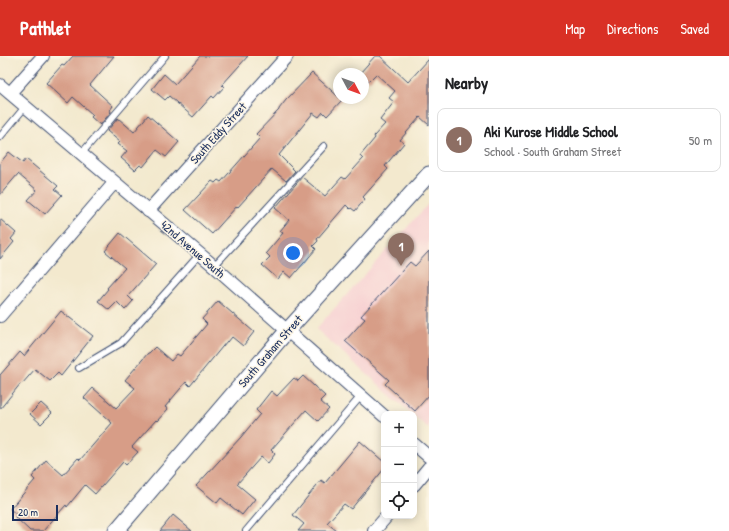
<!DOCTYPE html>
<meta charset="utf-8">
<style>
:root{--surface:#fff;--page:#f2f2f2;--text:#202124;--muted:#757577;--line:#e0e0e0;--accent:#d93025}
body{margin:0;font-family:"Patrick Hand",sans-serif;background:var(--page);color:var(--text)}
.controls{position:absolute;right:12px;bottom:12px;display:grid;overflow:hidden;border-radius:8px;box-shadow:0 2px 10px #0003}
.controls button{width:36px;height:36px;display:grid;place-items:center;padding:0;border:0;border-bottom:1px solid var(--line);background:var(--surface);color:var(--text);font:20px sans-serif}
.compass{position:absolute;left:333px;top:12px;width:36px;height:36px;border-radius:50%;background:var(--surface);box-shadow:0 2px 10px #0003;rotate:131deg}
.scale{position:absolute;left:12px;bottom:10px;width:46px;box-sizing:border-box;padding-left:4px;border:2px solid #1b2f5e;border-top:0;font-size:11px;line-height:14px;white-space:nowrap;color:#1b2f5e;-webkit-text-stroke:3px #fcf5e5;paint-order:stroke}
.you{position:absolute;left:293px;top:197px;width:14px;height:14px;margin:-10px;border:3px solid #fff;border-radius:50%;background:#1a73e8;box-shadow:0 0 0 6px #1a73e833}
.badge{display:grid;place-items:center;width:26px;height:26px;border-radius:50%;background:var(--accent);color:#fff;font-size:13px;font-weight:700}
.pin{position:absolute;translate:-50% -33px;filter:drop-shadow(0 1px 2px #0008)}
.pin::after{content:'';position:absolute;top:21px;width:14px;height:12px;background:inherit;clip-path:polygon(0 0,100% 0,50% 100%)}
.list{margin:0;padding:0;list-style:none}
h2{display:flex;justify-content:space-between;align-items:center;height:52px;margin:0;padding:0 16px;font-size:17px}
h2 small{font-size:13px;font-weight:400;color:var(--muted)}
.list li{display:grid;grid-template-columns:26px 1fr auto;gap:12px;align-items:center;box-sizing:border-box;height:64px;margin:0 8px 8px;padding:0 8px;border:1px solid var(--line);border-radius:8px}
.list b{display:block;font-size:15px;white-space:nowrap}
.list p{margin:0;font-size:13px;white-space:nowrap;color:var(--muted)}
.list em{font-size:13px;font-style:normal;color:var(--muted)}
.icon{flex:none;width:22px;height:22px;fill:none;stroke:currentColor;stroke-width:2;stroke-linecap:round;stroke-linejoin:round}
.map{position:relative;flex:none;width:429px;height:475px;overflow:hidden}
header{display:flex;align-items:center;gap:24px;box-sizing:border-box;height:56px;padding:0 20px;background:var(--accent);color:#fff}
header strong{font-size:19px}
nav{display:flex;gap:22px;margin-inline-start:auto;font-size:14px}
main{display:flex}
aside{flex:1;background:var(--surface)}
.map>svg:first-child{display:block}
</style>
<header>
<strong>Pathlet</strong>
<nav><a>Map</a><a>Directions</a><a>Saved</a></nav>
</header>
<main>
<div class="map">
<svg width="429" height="475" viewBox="0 0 429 475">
<rect width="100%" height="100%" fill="#fcf5e5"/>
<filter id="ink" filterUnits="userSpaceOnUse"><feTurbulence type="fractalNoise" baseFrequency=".025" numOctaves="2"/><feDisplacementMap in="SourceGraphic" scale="8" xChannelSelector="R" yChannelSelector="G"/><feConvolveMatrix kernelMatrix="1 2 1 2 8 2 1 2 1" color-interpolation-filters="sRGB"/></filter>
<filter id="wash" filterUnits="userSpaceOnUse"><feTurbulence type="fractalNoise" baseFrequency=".012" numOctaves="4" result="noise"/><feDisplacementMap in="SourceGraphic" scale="16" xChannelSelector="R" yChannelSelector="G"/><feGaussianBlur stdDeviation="0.9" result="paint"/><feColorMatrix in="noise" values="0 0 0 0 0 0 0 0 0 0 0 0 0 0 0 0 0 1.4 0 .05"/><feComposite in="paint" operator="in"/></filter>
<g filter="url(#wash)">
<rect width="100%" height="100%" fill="#f3e9ce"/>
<path fill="#f7cfd1" d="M429 147V373L414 360V358H412L316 273Z"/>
<g id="blocks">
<g fill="#d79d87">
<path d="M73 0H114L90 29 113 50 110 54 111 56 100 69 91 61 93 59 73 41 68 47 46 27 62 9 64 10Z"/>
<path d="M200 0H248L222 29 224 31 214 42 212 40 193 61 169 40 165 44 152 33 164 18 175 28Z"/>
<path d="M375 0H380L408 26 429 3V69L420 61 400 84 404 87 385 110 388 113 363 141 365 143 355 155 351 152 350 153 346 149 317 183 318 185 313 190 316 193 291 222 284 216 278 223 262 209 270 201 266 197 283 177 280 175 289 164 275 152 302 121 325 140 342 121 345 123 363 103 360 100 375 82 374 80 385 68 380 64 394 46 389 42 395 35 376 18 369 25 363 20V18L360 17Z"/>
<path d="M312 17 342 44 327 60 323 56 319 61 313 57 279 99 295 115 286 125 272 113 238 151 237 150 212 178 185 154 212 125 215 127 218 124 221 126 260 82 256 78 279 54V53L286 44Z"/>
<path d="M148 59 179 86 166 101 157 94 143 111 140 109 135 114 121 102 127 95 118 88 120 86 107 75 118 62 134 76Z"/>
<path d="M9 96 23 107 26 103 58 130 55 133 62 139 45 158 28 144 37 134 18 118 0 139V107Z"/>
<path d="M0 163 16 177 11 183 14 186 0 203Z"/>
<path d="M120 177 156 208 128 240 133 245 125 254 117 246 109 254 98 245 108 233 107 232 125 212 105 195Z"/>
<path d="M429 195V339L415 355 385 328 389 324 345 285 365 263 361 260 410 206 415 210Z"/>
<path d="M218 245 254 276 243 290 232 281 228 286 227 285 190 330 186 326 165 351 168 353 157 365 156 364 132 391 138 396 126 409 123 406 95 438 85 429 67 451 66 449 43 475H30L15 461 17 459 10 453 35 424 32 421 46 404 63 419 78 402 80 404 112 367 84 342 93 332 116 352 135 332 125 324 148 297H149L155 291 171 305 177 298 180 300 207 268 202 263Z"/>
<path d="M61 255 93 280 61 320 58 317 50 325 35 313 22 328 21 327 0 353V319L20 296 24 300Z"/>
<path d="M303 320 325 340 320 345 329 353 318 365 306 354 271 394 275 398 268 407 261 401 237 428 255 443 242 459 221 442 217 447 196 430 241 381 260 358 256 354 271 335 277 340 294 322 298 325Z"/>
<path d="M41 347 52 357 41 368 30 358Z"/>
<path d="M360 385 384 406V413L351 453 344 448 327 467 337 475H298L304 468 293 459 321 424 325 427Z"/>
<path d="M173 459 192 475H160Z"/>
</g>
</g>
</g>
<g filter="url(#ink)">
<use href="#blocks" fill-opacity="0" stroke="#3b4b6f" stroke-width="1"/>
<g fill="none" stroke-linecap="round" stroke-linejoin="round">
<defs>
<g id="service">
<path d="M0 81 25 51"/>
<path d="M81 98 165 0"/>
<path d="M214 210 324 90"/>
<path d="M79 312 121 287 200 198"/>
<path d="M246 475 361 340"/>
</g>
<g id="minor">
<path d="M0 29 214 210 384 360"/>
<path d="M10 37 43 0"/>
<path d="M148 155 287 0"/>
<path d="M0 260 114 127"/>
<path d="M414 388 429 401"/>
<path d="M414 429 429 411"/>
<path d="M374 475 387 460"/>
</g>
<path id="tertiary" d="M116 475 287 275 429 118"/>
</defs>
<use href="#service" stroke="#3b4b6f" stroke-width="8"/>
<use href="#minor" stroke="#3b4b6f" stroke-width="14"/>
<use href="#tertiary" stroke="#3b4b6f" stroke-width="17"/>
<use href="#service" stroke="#fff" stroke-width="6"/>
<use href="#minor" stroke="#fff" stroke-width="12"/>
<use href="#tertiary" stroke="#fff" stroke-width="15"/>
</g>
</g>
<g text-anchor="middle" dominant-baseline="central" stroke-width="3" stroke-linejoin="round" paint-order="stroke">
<g font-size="12" fill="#1b2f5e" stroke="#fcf5e5">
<text transform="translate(218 77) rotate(-48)">South Eddy Street</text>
<text transform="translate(193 193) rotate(41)">42nd Avenue South</text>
<text transform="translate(270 295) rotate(-49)">South Graham Street</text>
</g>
</g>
</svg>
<div class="controls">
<button>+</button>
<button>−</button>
<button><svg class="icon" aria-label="locate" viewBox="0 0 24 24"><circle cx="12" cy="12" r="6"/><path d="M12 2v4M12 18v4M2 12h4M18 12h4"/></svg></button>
</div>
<svg class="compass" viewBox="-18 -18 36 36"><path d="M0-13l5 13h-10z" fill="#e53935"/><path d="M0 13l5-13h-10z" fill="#757577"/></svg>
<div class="scale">20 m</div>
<div class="you"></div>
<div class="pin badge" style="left:401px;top:210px;background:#8d6e63">1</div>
</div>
<aside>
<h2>Nearby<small></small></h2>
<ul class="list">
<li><span class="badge" style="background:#8d6e63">1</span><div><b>Aki Kurose Middle School</b><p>School · South Graham Street</p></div><em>50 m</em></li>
</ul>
</aside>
</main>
